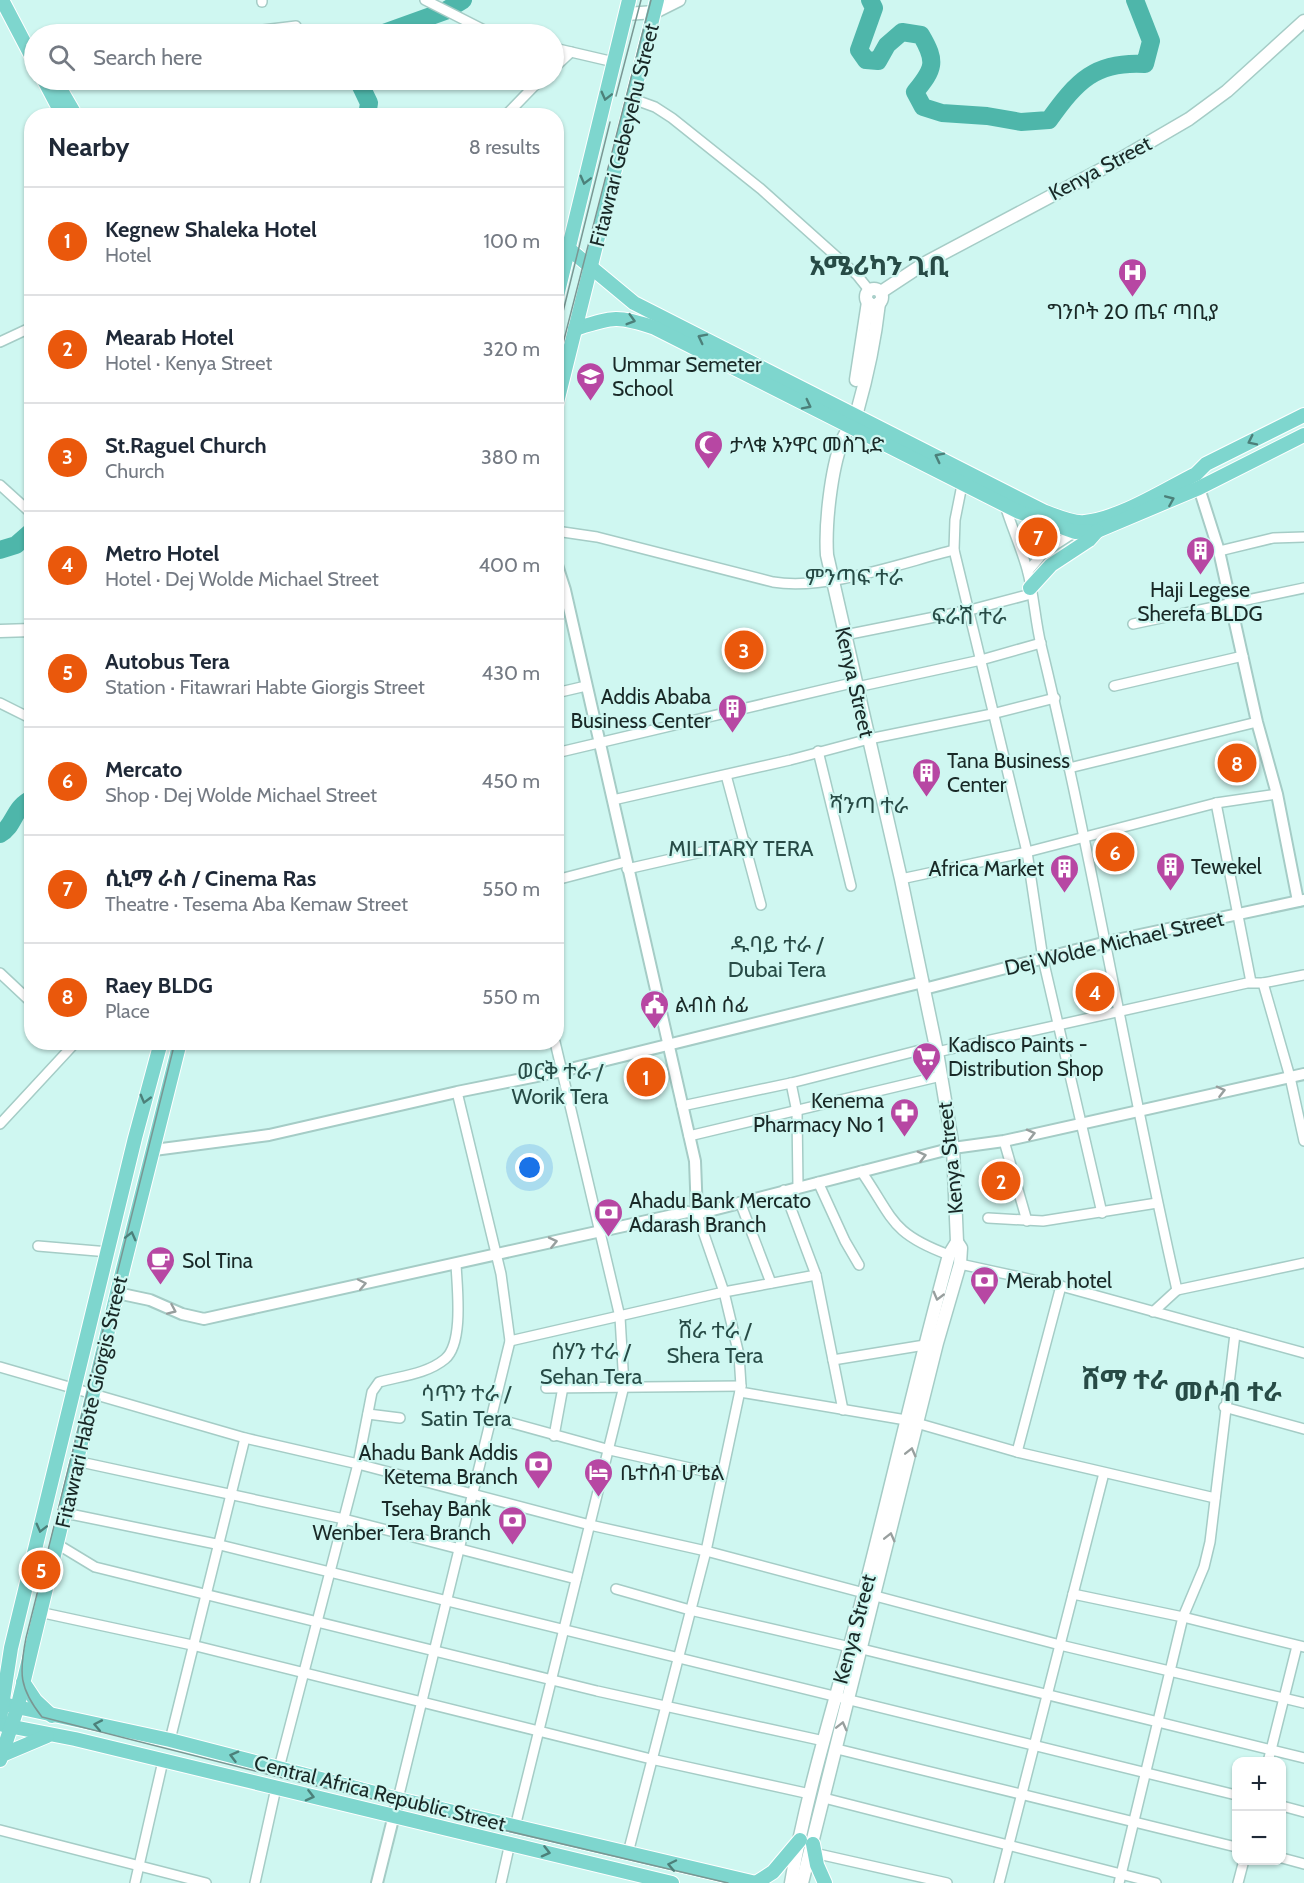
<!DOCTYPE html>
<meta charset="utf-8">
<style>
:root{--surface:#fff;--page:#f2f2f3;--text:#1f2937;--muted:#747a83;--line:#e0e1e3;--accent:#ea580c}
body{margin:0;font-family:Cabin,"Noto Sans Ethiopic",sans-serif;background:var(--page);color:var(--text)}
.controls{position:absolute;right:18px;bottom:18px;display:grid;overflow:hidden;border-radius:12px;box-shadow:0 2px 4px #0004}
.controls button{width:54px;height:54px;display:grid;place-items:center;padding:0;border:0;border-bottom:2px solid var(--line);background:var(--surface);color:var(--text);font:30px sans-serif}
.you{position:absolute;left:530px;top:1168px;width:21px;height:21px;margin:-15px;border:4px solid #fff;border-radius:50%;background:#1a73e8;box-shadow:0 0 0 9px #1a73e833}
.badge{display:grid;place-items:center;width:39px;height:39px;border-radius:50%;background:var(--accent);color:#fff;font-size:20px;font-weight:700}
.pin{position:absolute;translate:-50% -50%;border:3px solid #fff;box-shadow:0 2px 6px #0006}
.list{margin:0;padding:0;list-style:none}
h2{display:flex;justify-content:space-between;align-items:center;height:78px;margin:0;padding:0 24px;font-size:26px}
h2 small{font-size:20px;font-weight:400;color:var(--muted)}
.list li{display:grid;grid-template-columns:39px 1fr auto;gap:18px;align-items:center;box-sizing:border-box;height:108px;padding:0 24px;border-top:2px solid var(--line)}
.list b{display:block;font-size:22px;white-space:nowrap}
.list p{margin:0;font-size:20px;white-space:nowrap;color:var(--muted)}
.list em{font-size:20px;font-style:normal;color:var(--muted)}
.icon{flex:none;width:33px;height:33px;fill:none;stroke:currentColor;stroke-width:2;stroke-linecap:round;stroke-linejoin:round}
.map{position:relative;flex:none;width:1304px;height:1883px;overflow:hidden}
.search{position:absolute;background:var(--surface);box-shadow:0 2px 4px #0004;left:24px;top:24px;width:540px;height:66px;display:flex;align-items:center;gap:15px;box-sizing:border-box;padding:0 21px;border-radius:33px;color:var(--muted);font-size:22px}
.panel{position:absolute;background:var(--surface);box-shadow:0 2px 4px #0004;left:24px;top:108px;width:540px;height:942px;border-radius:24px}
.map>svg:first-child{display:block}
</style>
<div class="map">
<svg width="1304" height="1883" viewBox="0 0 1304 1883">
<rect width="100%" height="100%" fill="#cff7f1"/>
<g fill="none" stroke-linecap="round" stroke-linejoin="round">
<g stroke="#4eb6aa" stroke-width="18">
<path d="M870 0 874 8 859 50 866 60 878 61 887 45 902 32 921 35C937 62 934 69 915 92L923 107 942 113 987 116 1021 122 1049 120C1077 81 1095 61 1145 64L1151 41 1135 0"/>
<path d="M381 34 445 11 463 0"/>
<path d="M358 80 369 103 367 116"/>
<path d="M0 550 16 545 32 531"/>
<path d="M0 834C15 826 13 807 32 799"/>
</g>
<defs>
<g id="minor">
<path d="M425 0 492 34"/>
<path d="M262 2V0"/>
<path d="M230 34 296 26"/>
<path d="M554 48 614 62"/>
<path d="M554 68 571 52"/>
<path d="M55 89 73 80"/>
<path d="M633 99 655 107 672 118 761 189 857 275 869 290"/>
<path d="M276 116H293"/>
<path d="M505 116 540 80"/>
<path d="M0 342 32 327"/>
<path d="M963 480 955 520 954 550 1027 852 1043 959 1102 1213"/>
<path d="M0 485 32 514"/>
<path d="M1005 505C1011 526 1021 547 1027 569 1034 594 1035 620 1041 645 1093 859 1128 1075 1177 1290L1304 1263"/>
<path d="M556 531 597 537 773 582C826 591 901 563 954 550"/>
<path d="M1219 551 1273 538 1304 537"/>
<path d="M1028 571 1044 552 1075 532"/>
<path d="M1133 624 1304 588"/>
<path d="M845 635 970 610 1031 594"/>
<path d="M1114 686 1243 656"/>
<path d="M857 687 981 660 1041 643"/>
<path d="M556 693 586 686"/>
<path d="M0 703 32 719"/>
<path d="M818 751 851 886"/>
<path d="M556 753 856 682"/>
<path d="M1069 768 1257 722"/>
<path d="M726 775 761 905"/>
<path d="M613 800 790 760 869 739 992 714 1055 698"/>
<path d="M1216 803 1251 982"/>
<path d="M627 869 746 842"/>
<path d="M901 879 1027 852 1216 803 1277 794"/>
<path d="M556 880 625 862"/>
<path d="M0 973 32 1003"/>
<path d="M1263 983 1304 975"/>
<path d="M937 1052 1247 983H1263L1290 1077 1304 1141"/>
<path d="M791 1083 797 1112 798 1187"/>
<path d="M682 1106 791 1083 936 1046"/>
<path d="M0 1124 76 1042"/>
<path d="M689 1136 941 1076"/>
<path d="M1004 1141 1027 1221"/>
<path d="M861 1171C894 1219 890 1233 949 1255"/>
<path d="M818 1182 845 1241 859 1265"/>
<path d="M784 1190 816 1275 843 1410"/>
<path d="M740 1202 771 1283"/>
<path d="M988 1218 1043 1221 1157 1203"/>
<path d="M38 1246 109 1252"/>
<path d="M960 1264 1061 1286 1304 1353"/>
<path d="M1153 1312 1177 1290"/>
<path d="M510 1341 724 1292 816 1275"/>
<path d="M833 1360 931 1344"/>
<path d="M0 1367 245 1438 358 1464 590 1525 706 1551 1060 1645 1304 1703"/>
<path d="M546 1388 741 1386"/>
<path d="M740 1392 906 1420 1017 1452 1215 1498"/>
<path d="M1224 1407 1304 1429"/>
<path d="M368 1414 400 1418"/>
<path d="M490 1417 610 1450 721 1475"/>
<path d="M554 1436 563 1387"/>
<path d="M1017 1452 1061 1286"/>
<path d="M76 1461 344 1519 576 1579"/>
<path d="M65 1513 216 1544 1236 1795"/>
<path d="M57 1544 95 1567 597 1691 824 1741"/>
<path d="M616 1589 690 1610 850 1647"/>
<path d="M1073 1594 1183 1617 1304 1647"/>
<path d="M39 1612 192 1645 651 1759 810 1794"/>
<path d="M862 1649 1304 1758"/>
<path d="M170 1740 245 1438"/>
<path d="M837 1749 1236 1847"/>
<path d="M1268 1762 1297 1646"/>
<path d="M279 1768 358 1464 372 1392 379 1382C401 1376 427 1374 445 1359 464 1343 457 1287 456 1264"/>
<path d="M824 1798 1156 1883"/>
<path d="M398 1799 510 1341 501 1274 457 1092"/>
<path d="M1282 1806 1304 1812"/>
<path d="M515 1827 624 1386 620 1317 555 1042"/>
<path d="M0 1830 206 1883"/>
<path d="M628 1853 706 1551 741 1386 739 1355 724 1292 697 1214"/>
<path d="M814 1853 947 1883"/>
<path d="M1282 1858 1304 1864"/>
<path d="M135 1883 163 1761"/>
<path d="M255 1883 276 1788"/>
<path d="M501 1883 510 1843"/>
<path d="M999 1883 1104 1473"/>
<path d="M1119 1883 1183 1617 1204 1567 1210 1542 1235 1334"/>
<path d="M1238 1883 1244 1860"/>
</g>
<g id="tertiary">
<path d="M1199 488 1219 551 1257 722 1277 794 1298 901"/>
<path d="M556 562 565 590 695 1161 697 1214"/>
<path d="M924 989 1107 942 1304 900"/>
<path d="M154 1150 269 1135 457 1092 562 1071 923 982"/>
<path d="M117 1293 150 1300 182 1314 204 1319 687 1212 697 1214 953 1148 1004 1141 1304 1074"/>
<path d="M377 1883 398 1799"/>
</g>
<g id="secondary">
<path d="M626 14 655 12 679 0"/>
<circle cx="874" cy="297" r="8"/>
<path d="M881 292 925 263 1117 161 1189 119 1227 91 1304 21"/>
<path d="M856 380 868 302"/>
<path d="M0 631 32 630"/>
<path d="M791 1883C807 1788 837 1697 861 1604 891 1488 917 1371 949 1255L957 1242 953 1148 937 1052 901 879 827 555C825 524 831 470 842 441 846 431 853 423 857 412 867 377 875 339 879 303"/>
<path d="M802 1883 937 1343 960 1264 961 1248 957 1242"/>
</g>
<g id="primary">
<path d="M2 0 34 61"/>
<path d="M44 80 63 116"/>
<path d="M55 80 76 116"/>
<path d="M569 249 634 303 1045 512C1057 516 1073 524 1085 522 1121 518 1164 490 1196 474L1206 464 1304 415"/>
<path d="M556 300 629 0"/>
<path d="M575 329C613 317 617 315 655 328L1019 512 1075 532 1097 531 1199 488 1304 435"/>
<path d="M556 406 657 0"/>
<path d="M1030 588 1051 565 1089 540 1097 531"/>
<path d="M23 1682 35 1700 52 1716"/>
<path d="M3 1704 170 1740 398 1799 756 1883"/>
<path d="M0 1719 11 1648 135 1138 161 1042"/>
<path d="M3 1725 75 1739 672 1883"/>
<path d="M2 1755 47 1736"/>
<path d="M0 1760 17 1709 117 1293 180 1042"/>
<path d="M813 1844 817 1865 825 1883"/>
<path d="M756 1883 773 1872 800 1840"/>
</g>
</defs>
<use href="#minor" stroke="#a5ccc6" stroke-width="12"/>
<use href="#tertiary" stroke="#a5ccc6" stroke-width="14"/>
<use href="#secondary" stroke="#a5ccc6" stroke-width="15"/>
<use href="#primary" stroke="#fff" stroke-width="16"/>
<use href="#minor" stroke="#fff" stroke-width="9"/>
<use href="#tertiary" stroke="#fff" stroke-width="10"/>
<use href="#secondary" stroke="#fff" stroke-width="12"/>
<use href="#primary" stroke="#7ed6ce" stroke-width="14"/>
<g stroke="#7a9793" stroke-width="1.5">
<path d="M616 96 641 0"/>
<path d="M558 332 610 122"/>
<path d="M556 371 651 0"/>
<path d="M175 1042 26 1638C19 1673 19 1688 42 1717L287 1779 728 1883"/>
</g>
</g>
<defs><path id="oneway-chevron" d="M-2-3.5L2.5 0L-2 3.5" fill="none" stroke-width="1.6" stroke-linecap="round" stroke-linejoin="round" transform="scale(1.5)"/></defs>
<g stroke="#4c807a">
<use href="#oneway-chevron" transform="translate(606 96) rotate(104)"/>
<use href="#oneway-chevron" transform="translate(585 180) rotate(104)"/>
<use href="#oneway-chevron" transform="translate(631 320) rotate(16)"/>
<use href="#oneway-chevron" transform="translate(702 338) rotate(-153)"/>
<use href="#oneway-chevron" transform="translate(807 405) rotate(27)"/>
<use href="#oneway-chevron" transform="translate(1252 441) rotate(154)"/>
<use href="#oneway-chevron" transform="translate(939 457) rotate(-153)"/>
<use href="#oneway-chevron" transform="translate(1170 500) rotate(-23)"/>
<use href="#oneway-chevron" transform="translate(145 1099) rotate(105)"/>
<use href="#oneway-chevron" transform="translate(131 1236) rotate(-76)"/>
<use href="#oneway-chevron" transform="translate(41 1528) rotate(104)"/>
<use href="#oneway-chevron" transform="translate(98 1725) rotate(-169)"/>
<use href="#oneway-chevron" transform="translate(234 1756) rotate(-165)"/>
<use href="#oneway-chevron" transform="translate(310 1796) rotate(14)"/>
<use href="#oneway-chevron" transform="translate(546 1852) rotate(14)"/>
<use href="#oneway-chevron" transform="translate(672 1865) rotate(-168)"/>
</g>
<g stroke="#989f9e">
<use href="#oneway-chevron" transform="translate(1221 1091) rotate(-14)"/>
<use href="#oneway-chevron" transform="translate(1031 1134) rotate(-14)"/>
<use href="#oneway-chevron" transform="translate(922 1156) rotate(-15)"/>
<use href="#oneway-chevron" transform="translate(553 1242) rotate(-13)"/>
<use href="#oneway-chevron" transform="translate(362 1284) rotate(-12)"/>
<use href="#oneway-chevron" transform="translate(938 1296) rotate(105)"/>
<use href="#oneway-chevron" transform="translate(172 1310) rotate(24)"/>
<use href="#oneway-chevron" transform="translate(911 1452) rotate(-76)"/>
<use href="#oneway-chevron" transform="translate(890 1537) rotate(-76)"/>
<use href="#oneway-chevron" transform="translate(842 1726) rotate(-76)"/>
</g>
<defs>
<symbol id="hospital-pin" viewBox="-11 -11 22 30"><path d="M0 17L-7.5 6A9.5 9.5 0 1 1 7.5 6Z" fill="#b747a3" stroke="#cff7f1"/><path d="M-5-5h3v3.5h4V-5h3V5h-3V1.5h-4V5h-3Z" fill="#fff"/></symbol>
<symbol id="school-pin" viewBox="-11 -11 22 30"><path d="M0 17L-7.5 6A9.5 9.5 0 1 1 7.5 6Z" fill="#b747a3" stroke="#cff7f1"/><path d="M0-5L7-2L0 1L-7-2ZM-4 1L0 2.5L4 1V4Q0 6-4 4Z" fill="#fff"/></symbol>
<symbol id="mosque-pin" viewBox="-11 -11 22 30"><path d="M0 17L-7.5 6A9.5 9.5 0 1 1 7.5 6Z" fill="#b747a3" stroke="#cff7f1"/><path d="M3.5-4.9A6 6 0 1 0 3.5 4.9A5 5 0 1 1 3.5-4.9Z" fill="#fff"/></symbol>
<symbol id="building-pin" viewBox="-11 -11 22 30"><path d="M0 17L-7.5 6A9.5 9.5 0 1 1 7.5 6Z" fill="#b747a3" stroke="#cff7f1"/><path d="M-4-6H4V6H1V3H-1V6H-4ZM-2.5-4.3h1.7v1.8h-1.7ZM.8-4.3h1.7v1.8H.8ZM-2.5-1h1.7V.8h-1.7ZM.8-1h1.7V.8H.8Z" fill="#fff"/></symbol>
<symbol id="civic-pin" viewBox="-11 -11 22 30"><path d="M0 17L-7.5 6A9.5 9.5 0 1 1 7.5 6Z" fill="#b747a3" stroke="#cff7f1"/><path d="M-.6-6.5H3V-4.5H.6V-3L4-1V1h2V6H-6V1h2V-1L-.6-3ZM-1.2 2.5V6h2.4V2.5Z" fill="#fff"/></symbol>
<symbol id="supermarket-pin" viewBox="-11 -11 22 30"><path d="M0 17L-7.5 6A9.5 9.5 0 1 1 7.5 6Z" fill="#b747a3" stroke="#cff7f1"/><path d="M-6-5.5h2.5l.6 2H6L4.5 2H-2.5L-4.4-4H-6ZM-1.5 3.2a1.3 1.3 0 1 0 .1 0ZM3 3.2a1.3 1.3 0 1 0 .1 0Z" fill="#fff"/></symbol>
<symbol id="pharmacy-pin" viewBox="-11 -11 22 30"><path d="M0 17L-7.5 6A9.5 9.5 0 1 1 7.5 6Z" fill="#b747a3" stroke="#cff7f1"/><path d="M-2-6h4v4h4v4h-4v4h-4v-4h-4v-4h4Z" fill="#fff"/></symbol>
<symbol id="bank-pin" viewBox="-11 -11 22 30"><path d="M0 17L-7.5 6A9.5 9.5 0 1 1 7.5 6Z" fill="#b747a3" stroke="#cff7f1"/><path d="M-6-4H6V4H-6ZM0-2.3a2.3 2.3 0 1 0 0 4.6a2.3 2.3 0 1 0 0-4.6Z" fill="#fff"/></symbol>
<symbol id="cafe-pin" viewBox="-11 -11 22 30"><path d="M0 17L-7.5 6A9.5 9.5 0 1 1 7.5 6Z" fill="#b747a3" stroke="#cff7f1"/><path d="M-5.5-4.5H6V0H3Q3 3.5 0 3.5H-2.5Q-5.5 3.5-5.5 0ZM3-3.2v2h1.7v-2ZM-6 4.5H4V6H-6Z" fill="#fff"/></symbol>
<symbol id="hotel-pin" viewBox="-11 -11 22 30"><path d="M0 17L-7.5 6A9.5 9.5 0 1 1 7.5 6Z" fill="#b747a3" stroke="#cff7f1"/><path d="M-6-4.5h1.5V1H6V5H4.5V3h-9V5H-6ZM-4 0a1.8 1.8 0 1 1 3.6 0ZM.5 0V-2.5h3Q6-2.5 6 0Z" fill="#fff"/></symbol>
</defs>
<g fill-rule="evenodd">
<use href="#hospital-pin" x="1116" y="256" width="33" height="45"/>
<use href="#school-pin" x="574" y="360" width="33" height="45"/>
<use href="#mosque-pin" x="692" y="428" width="33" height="45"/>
<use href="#building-pin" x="1184" y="534" width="33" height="45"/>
<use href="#building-pin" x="716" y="692" width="33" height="45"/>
<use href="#building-pin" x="910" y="756" width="33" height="45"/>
<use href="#building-pin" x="1154" y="850" width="33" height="45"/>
<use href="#building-pin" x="1048" y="852" width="33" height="45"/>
<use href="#civic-pin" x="638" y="988" width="33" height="45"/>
<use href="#supermarket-pin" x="910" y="1040" width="33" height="45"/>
<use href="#pharmacy-pin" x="888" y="1096" width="33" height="45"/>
<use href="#bank-pin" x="592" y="1196" width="33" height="45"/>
<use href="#cafe-pin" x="144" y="1244" width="33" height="45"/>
<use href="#bank-pin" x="968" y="1264" width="33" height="45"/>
<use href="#bank-pin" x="522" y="1448" width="33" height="45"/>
<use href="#hotel-pin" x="582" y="1456" width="33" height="45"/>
<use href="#bank-pin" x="496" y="1504" width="33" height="45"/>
</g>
<g text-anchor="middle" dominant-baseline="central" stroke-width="4.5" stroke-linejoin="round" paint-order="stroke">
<g font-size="21" fill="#192927" stroke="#cff7f1">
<text transform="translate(624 135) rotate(-76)">Fitawrari Gebeyehu Street</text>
<text transform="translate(1100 168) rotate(-28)">Kenya Street</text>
<text transform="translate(855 682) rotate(77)">Kenya Street</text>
<text transform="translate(1114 943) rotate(-13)">Dej Wolde Michael Street</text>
<text transform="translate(950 1158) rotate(-96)">Kenya Street</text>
<text transform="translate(91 1402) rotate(-77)">Fitawrari Habte Giorgis Street</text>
<text transform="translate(854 1629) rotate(-75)">Kenya Street</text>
<text transform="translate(380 1793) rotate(14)">Central Africa Republic Street</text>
</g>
<g font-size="21" fill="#192927" stroke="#cff7f1" text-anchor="start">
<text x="1133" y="311" text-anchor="middle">ግንቦት 20 ጤና ጣቢያ</text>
<text x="612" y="364">Ummar Semeter<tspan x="612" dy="24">School</tspan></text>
<text x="730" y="444">ታላቁ አንዋር መስጊድ</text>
<text x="1200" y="589" text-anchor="middle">Haji Legese<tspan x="1200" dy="24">Sherefa BLDG</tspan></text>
<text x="711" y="696" text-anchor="end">Addis Ababa<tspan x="711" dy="24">Business Center</tspan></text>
<text x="947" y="760">Tana Business<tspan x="947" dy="24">Center</tspan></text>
<text x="1191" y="866">Tewekel</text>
<text x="1044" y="868" text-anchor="end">Africa Market</text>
<text x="675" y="1004">ልብስ ሰፊ</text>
<text x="948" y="1044">Kadisco Paints -<tspan x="948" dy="24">Distribution Shop</tspan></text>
<text x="884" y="1100" text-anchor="end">Kenema<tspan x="884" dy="24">Pharmacy No 1</tspan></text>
<text x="629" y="1200">Ahadu Bank Mercato<tspan x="629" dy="24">Adarash Branch</tspan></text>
<text x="182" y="1260">Sol Tina</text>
<text x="1006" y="1280">Merab hotel</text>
<text x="518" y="1452" text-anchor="end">Ahadu Bank Addis<tspan x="518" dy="24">Ketema Branch</tspan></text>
<text x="620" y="1472">ቤተሰብ ሆቴል</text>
<text x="491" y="1508" text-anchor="end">Tsehay Bank<tspan x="491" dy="24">Wenber Tera Branch</tspan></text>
</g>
<g font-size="22" fill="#274b46" stroke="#cff7f1">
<text x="854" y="577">ምንጣፍ ተራ</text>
<text x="969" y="616">ፍራሽ ተራ</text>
<text x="869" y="805">ሻንጣ ተራ</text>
<text x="741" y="848">MILITARY TERA</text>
<text x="777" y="944">ዱባይ ተራ /<tspan x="777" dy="25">Dubai Tera</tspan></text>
<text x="560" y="1071">ወርቅ ተራ /<tspan x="560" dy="25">Worik Tera</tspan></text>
<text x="715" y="1330">ሸራ ተራ /<tspan x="715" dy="25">Shera Tera</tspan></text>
<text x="591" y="1351">ሰሃን ተራ /<tspan x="591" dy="25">Sehan Tera</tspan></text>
<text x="466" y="1393">ሳጥን ተራ /<tspan x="466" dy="25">Satin Tera</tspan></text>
</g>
<g font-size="27" font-weight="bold" fill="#274b46" stroke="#cff7f1">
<text x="879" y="265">አሜሪካን ጊቢ</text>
<text x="1125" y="1379">ሸማ ተራ</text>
<text x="1228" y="1391">መሶብ ተራ</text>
</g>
</g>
</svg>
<div class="controls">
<button>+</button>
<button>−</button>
</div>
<div class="you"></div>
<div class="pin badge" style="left:646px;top:1077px">1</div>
<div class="pin badge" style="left:1001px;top:1181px">2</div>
<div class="pin badge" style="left:744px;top:650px">3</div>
<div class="pin badge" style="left:1095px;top:992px">4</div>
<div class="pin badge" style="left:41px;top:1570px">5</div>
<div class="pin badge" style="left:1115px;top:852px">6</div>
<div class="pin badge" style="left:1038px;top:537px">7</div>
<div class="pin badge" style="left:1237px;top:763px">8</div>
<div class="search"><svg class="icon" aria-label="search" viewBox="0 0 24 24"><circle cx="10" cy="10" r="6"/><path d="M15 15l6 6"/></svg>Search here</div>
<section class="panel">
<h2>Nearby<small>8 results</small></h2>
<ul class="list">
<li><span class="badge">1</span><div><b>Kegnew Shaleka Hotel</b><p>Hotel</p></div><em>100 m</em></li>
<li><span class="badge">2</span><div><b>Mearab Hotel</b><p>Hotel · Kenya Street</p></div><em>320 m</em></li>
<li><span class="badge">3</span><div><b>St.Raguel Church</b><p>Church</p></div><em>380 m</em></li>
<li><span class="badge">4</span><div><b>Metro Hotel</b><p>Hotel · Dej Wolde Michael Street</p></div><em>400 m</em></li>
<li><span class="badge">5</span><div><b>Autobus Tera</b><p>Station · Fitawrari Habte Giorgis Street</p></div><em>430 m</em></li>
<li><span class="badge">6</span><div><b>Mercato</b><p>Shop · Dej Wolde Michael Street</p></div><em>450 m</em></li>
<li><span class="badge">7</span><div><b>ሲኒማ ራስ / Cinema Ras</b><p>Theatre · Tesema Aba Kemaw Street</p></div><em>550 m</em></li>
<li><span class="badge">8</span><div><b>Raey BLDG</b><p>Place</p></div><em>550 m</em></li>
</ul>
</section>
</div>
